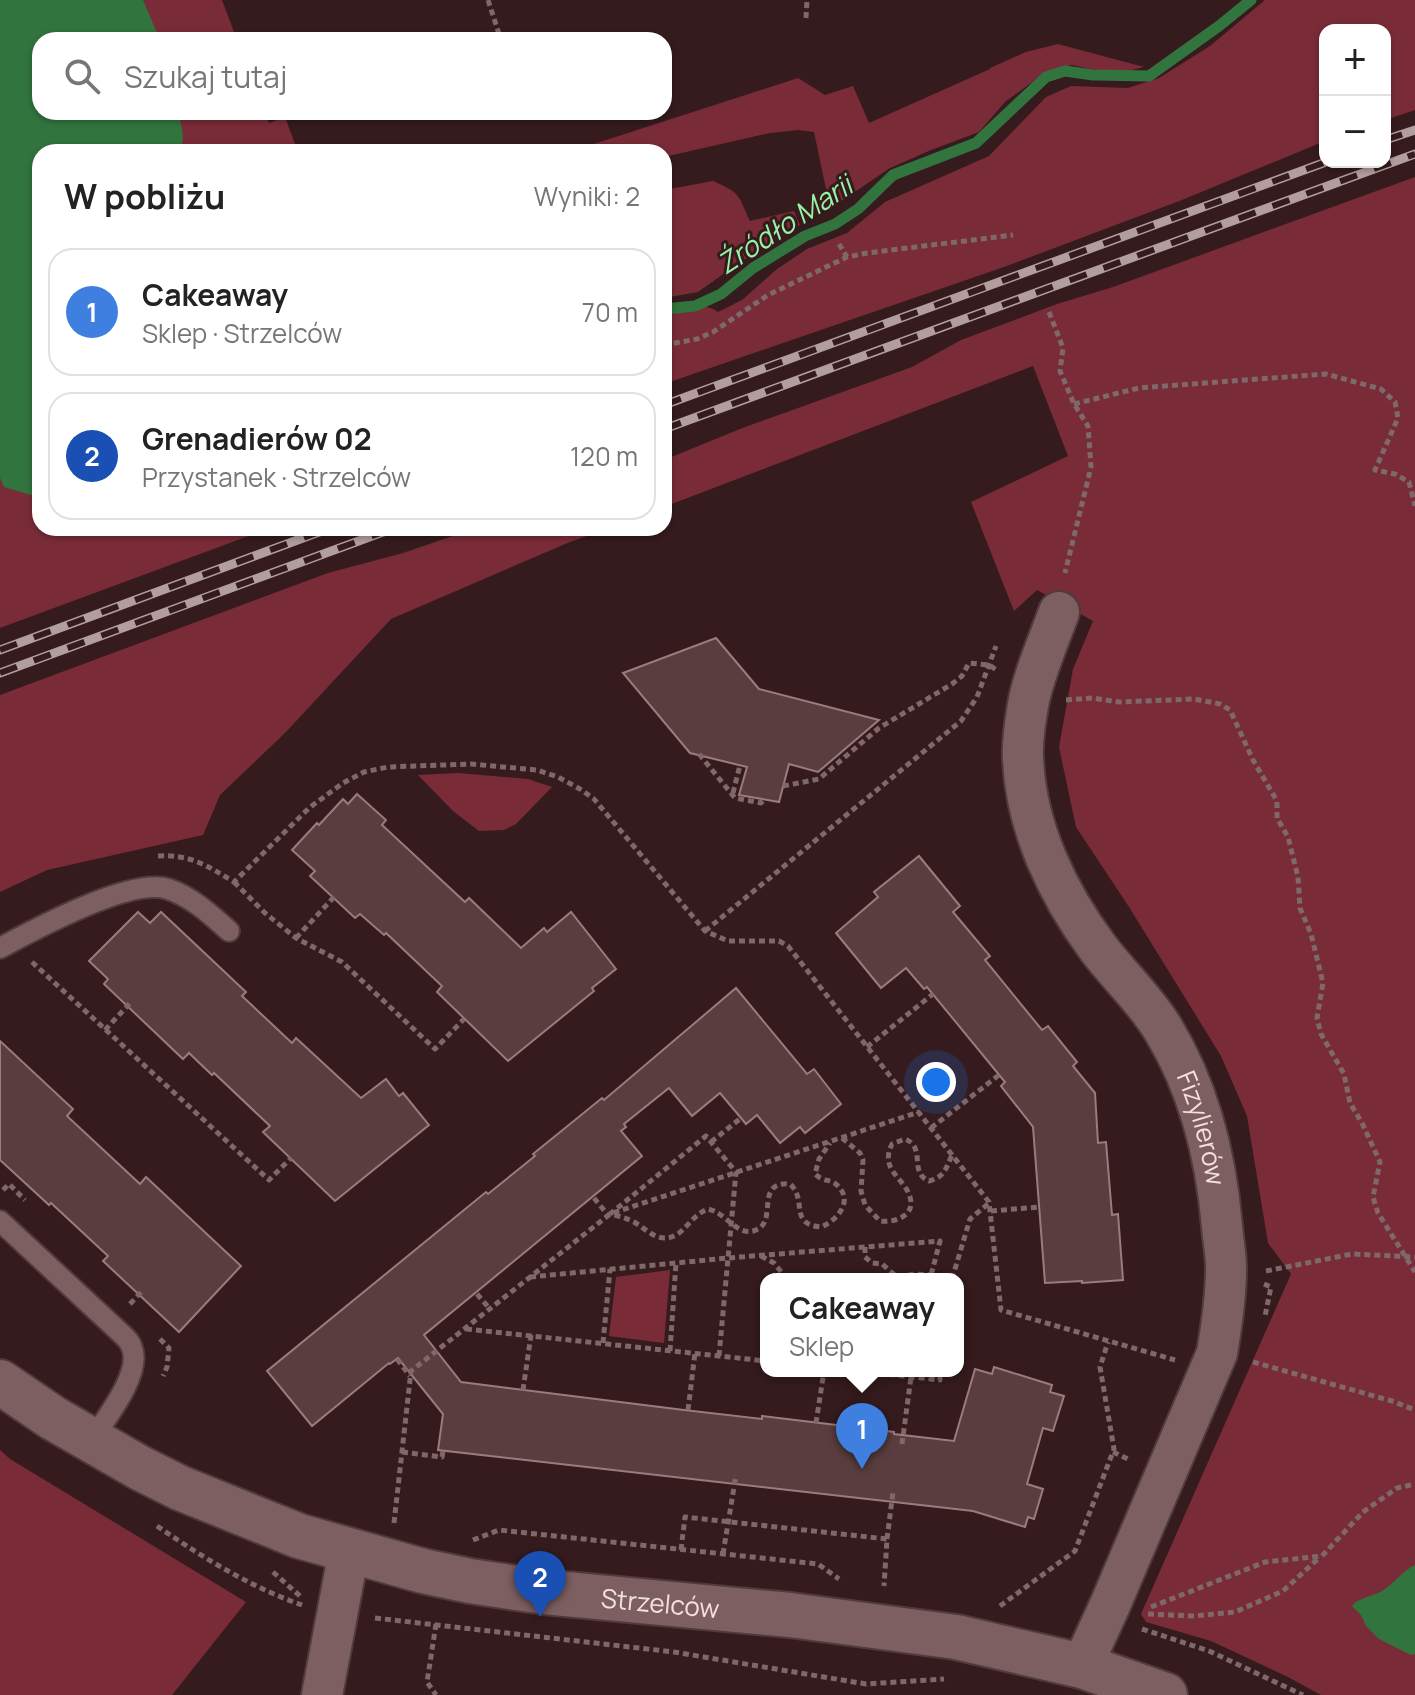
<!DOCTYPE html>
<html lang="pl">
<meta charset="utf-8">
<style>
:root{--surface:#fff;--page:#f2f2f2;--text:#222;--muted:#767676;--line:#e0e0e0;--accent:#397346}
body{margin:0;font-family:Manrope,sans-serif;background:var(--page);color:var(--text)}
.controls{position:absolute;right:24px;top:24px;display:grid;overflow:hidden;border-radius:16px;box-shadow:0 2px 6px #0004}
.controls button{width:72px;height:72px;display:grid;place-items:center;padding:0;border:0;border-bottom:2px solid var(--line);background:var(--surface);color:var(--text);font:40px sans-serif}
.you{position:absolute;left:936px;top:1082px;width:28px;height:28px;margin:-20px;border:6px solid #fff;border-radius:50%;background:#1a73e8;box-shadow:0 0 0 12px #1a73e833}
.badge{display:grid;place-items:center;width:52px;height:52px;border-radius:50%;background:var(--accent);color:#fff;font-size:26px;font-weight:700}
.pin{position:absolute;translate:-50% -66px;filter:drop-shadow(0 2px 4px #0008)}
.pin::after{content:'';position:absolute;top:42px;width:28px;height:24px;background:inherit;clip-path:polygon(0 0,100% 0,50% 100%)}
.popup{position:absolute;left:760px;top:1273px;width:204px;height:104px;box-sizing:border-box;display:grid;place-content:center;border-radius:16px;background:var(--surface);filter:drop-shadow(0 2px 6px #0005);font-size:26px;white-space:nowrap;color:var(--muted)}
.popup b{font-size:30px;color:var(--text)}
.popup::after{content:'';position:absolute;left:50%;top:100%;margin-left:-16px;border:16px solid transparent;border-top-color:var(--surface)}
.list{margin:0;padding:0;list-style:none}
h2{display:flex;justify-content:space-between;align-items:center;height:104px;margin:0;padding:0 32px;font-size:34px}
h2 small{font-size:26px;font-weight:400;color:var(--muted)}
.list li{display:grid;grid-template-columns:52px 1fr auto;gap:24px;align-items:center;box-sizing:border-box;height:128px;margin:0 16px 16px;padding:0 16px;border:2px solid var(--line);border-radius:24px}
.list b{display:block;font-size:30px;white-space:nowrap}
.list p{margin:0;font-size:26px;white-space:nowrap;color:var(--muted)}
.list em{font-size:26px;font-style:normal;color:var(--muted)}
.icon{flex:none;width:44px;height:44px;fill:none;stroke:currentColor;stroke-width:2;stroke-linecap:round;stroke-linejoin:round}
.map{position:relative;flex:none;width:1415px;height:1695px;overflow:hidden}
.search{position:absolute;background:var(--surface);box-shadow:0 2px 6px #0004;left:32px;top:32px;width:640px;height:88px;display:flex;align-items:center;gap:20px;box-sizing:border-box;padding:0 28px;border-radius:24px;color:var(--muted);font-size:30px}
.panel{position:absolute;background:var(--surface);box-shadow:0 2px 6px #0004;left:32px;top:144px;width:640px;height:392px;border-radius:24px}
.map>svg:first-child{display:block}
</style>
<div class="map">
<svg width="1415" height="1695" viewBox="0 0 1415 1695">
<rect width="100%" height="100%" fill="#351b1d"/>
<g fill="#792c37">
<path d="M0 0H222L237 40H40V112H264L269 123 285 117 298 152H40V528H270L0 628Z"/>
<path d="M1265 0H1415V110L1385 120V30H1325V141L1182 200 1004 267 664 384V309C681 309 704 301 718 312L742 300 777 269 807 249 847 233 885 202 989 156 1046 97 1071 86 1128 88 1159 78 1210 46Z"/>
<path d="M1058 44 1144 67 1124 72 1095 70 1072 65 1052 70 1039 77 1005 102 979 132 931 150 890 168 840 202 827 194 814 132 798 130 770 133 664 157V152H569L798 78 825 95 853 86 869 123 990 69V68L1026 52Z"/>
<path d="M1415 177V1695H1321L1288 1677 1211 1641 1146 1622 1141 1614 1291 1274 1268 1243 1247 1116 1221 1056 1129 907 1076 827 1059 747 1073 669 1093 621 1037 590 1014 611 971 502 1068 456 1033 366 664 507V460L745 427 912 367 961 340 1057 304 1113 287Z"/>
<path d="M713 181C741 193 738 195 750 221L794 211 800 225 736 265 698 292 664 298V190Z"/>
<path d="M476 528H608L565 544 391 619 285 733 220 795 203 835 47 870 0 892V695L328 573 403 553Z"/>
<path d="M458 773 528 779 552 787 516 824 504 830 479 831 453 811 418 775Z"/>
<path d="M670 1270 664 1343 609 1336 616 1277Z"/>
<path d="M0 1450 10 1459 246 1602 172 1695H0Z"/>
</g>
<g fill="#31743e">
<path d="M0 0H143L160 40H40V112H179L183 136 181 152H40V492L31 495 4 487 0 478Z"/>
<path d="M1415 1565V1654L1411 1655 1379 1639 1366 1626 1361 1615 1352 1606C1359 1597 1372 1597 1382 1591 1395 1583 1402 1571 1415 1565Z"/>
</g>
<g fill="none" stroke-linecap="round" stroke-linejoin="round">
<path stroke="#31743e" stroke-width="11" d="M664 309 695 306 721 294 753 268 805 236 835 224 858 209 893 175 976 143 1046 77 1065 71 1093 75 1149 76 1219 26 1251 0"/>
</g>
<g fill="#5a3d3f" stroke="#9c7b7d" stroke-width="2">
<path d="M716 638 759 689 879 720 818 772 789 764 779 802 739 795 747 767 690 753 623 673Z"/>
<path d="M357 794 386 820 382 825 465 902 469 898 521 948 544 928 547 932 571 912 616 969 592 988 594 991 508 1061 437 992 442 986 386 933 384 935 360 914 355 918 310 876 315 871 292 850 317 823 319 825 343 799 348 804Z"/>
<path d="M919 856 960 906 953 912 990 956 985 960 1042 1030 1048 1026 1077 1062 1073 1066 1095 1093 1098 1143 1106 1142 1112 1215 1118 1214 1123 1280 1082 1283V1281L1045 1283 1033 1127 1001 1086 1005 1082 927 987 924 989 906 968 881 988 836 933 878 897 874 892Z"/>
<path d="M138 912 150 923 161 912 246 992 242 996 292 1043 296 1038 361 1098 386 1079 399 1096 403 1093 429 1125 335 1201 263 1132 270 1126 214 1073 212 1075 189 1053 183 1059 104 984 108 979 89 961Z"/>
<path d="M736 988 807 1074 814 1069 841 1104 805 1133 800 1127 780 1143 757 1115 746 1124 720 1093 692 1116 669 1088 624 1124 626 1127 621 1131 642 1156 424 1335 461 1382 684 1410 762 1419V1416L894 1432V1434L954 1441 975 1369 992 1374 994 1367 1052 1385 1050 1392 1064 1396 1053 1431 1043 1428 1027 1484 1043 1489 1034 1519 1028 1517 1025 1527 973 1511 438 1450 443 1414 398 1358 390 1364 389 1363 312 1426 267 1371 486 1192 488 1194 535 1156 533 1154 602 1098 604 1100Z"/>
<path d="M0 1041 73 1109 67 1116 140 1184 146 1177 241 1266 179 1332 103 1261 108 1256 51 1203 49 1205 0 1160Z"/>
</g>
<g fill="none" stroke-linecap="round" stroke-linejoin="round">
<defs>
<g id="service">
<path d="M0 948C35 929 132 877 168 889 192 897 211 915 229 931"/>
<path d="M0 1221 125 1337C128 1340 131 1344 132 1348 142 1374 105 1419 92 1440"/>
</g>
<g id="minor">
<path id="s1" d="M1059 612C1049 640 1033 676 1028 705 1025 722 1022 742 1023 759 1026 828 1058 894 1098 948 1119 976 1145 999 1163 1029 1199 1088 1216 1157 1222 1226 1223 1240 1226 1254 1226 1268 1226 1297 1222 1324 1217 1353L1110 1605 1082 1666"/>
<path d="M322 1695 349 1551"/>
</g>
<g id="tertiary">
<path id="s2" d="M0 1382 53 1418 140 1468 180 1488 299 1536 423 1571 470 1581 544 1592 790 1615 956 1637 1082 1666 1165 1695"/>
</g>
</defs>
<use href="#service" stroke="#4f3a3c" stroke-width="24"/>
<use href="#minor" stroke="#4f3a3c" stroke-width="44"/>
<use href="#tertiary" stroke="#4f3a3c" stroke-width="48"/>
<g stroke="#7f6869" stroke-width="5" stroke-dasharray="6 4" stroke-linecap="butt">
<path d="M488 0 501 40"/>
<path d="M806 18 807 0"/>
<path d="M524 112V114"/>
<path d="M839 244 847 257"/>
<path d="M1049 312 1063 348 1060 371 1074 404 1088 426 1091 467 1065 573"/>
<path d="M664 345 697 339 713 332 768 295 847 257 867 253 1013 235"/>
<path d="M1074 404 1139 388 1326 374 1381 389 1395 402 1398 418 1375 470 1395 474 1409 482 1415 506"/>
<path d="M1066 700 1092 698 1119 702 1194 699 1220 704 1230 710 1253 760 1277 801V818L1288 837 1298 877 1300 908 1311 934 1323 983 1317 1018 1321 1034 1344 1074 1350 1103 1362 1123 1380 1162 1373 1197 1378 1213 1415 1272"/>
<path d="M699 754 735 798 761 803 765 799"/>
<path d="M783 786 819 779 879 728 952 684 962 676 969 663 989 665 998 671"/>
<path d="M733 793 740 765"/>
<path d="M158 856C190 854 208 866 234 882L309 808 343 783 364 772 388 767 471 764 537 770 558 777 580 789 594 799 705 931 728 941H779L788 946 989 1202 1001 1310 1175 1360"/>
<path d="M234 882 265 913 296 938 342 962 435 1049 464 1019"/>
<path d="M705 931 961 721 977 697 996 646"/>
<path d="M296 938 334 897"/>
<path d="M32 962 269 1180 291 1158"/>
<path d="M105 1030 132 1001"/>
<path d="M867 1047 933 994"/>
<path d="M931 1128 999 1075"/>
<path d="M842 1138 860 1153 863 1160 861 1191 865 1205 880 1221C894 1223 916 1216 910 1197 904 1177 879 1170 892 1144L905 1139C927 1148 908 1172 929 1181 945 1177 946 1168 952 1155"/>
<path d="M711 1142 741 1118"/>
<path d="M3 1190 9 1184 25 1200"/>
<path d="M594 1198 608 1215"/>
<path d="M991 1211 1039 1207"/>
<path d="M865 1247V1257L872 1263 882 1264 897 1277 915 1274 931 1275"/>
<path d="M761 1256 774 1263 787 1279"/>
<path d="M1266 1271 1352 1254 1415 1257"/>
<path d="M530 1277 728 1258 940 1241 930 1279"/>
<path d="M952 1279 970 1219 989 1203"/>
<path d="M1264 1284 1271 1287 1265 1316"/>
<path d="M477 1294 490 1309"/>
<path d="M130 1304 143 1290"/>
<path d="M466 1329 766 1361"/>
<path d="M160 1339 169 1348 167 1367 163 1376"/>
<path d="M603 1343 610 1269"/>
<path d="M670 1351 676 1263"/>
<path d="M719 1356 736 1172 706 1136 610 1214C618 1216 626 1218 634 1222 649 1231 661 1246 679 1233 690 1224 695 1214 708 1209 728 1213 738 1240 758 1229 777 1219 755 1181 790 1184 808 1200 788 1224 821 1227 836 1221 854 1202 838 1186 832 1179 823 1182 815 1174L819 1159 830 1143"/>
<path d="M397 1359 410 1376"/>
<path d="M1253 1362 1392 1401 1415 1410"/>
<path d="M859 1371 940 1380V1371"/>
<path d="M523 1390 531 1335"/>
<path d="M688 1410 695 1353"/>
<path d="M816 1423 824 1371"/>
<path d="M902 1444 911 1377"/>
<path d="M402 1452 442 1457 443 1451"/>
<path d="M1113 1452 1130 1460"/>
<path d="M394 1523 411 1371 610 1214 919 1112"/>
<path d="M157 1526C202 1557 250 1587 302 1605"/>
<path d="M887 1539 893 1492"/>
<path d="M473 1540 499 1530 818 1564 839 1579"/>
<path d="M681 1550 685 1517 887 1539 884 1586"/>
<path d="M723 1554 736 1475"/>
<path d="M273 1572 301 1597"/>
<path d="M1000 1606 1075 1551 1114 1449 1100 1367 1108 1342"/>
<path d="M1151 1607 1265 1562 1322 1556 1363 1512 1397 1488 1415 1484"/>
<path d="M1148 1614 1194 1616 1235 1612 1283 1591 1320 1557"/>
<path d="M375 1618 674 1652 866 1684 944 1679"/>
<path d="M436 1624 427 1682 436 1695"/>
<path d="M1142 1629 1209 1651 1303 1695"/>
</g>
<use href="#service" stroke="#7e5f61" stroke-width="20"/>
<use href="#minor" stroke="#7e5f61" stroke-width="40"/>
<use href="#tertiary" stroke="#7e5f61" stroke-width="44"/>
<defs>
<g id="rail">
<path d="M1385 140 1415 130"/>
<path d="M664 405 1326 162"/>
<path d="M664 429 1415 154"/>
<path d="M0 650 330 528"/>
<path d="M0 673 394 528"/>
</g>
</defs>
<use href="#rail" stroke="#b29d9f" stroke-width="9"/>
<use href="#rail" stroke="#351b1d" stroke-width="6" stroke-dasharray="18" stroke-linecap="butt"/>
</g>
<g text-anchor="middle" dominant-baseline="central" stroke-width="6" stroke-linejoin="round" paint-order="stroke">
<g font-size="26" fill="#f3e1e2" stroke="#351b1d">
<text stroke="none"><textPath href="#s1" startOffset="570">Fizylierów</textPath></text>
<text stroke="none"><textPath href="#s2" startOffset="706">Strzelców</textPath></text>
</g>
<g font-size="28" font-style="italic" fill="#97f3a5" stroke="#351b1d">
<text transform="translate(784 224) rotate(-33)">Źródło Marii</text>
</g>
</g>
</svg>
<div class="controls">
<button>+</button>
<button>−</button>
</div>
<div class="you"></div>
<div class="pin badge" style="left:862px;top:1469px;background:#3f7fe0">1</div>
<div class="popup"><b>Cakeaway</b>Sklep</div>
<div class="pin badge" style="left:540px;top:1617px;background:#1a4fb4">2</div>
<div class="search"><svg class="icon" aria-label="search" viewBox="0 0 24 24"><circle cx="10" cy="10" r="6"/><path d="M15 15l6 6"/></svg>Szukaj tutaj</div>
<section class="panel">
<h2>W pobliżu<small>Wyniki: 2</small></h2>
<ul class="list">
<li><span class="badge" style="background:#3f7fe0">1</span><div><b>Cakeaway</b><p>Sklep · Strzelców</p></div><em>70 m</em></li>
<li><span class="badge" style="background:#1a4fb4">2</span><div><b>Grenadierów 02</b><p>Przystanek · Strzelców</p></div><em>120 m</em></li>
</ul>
</section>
</div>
